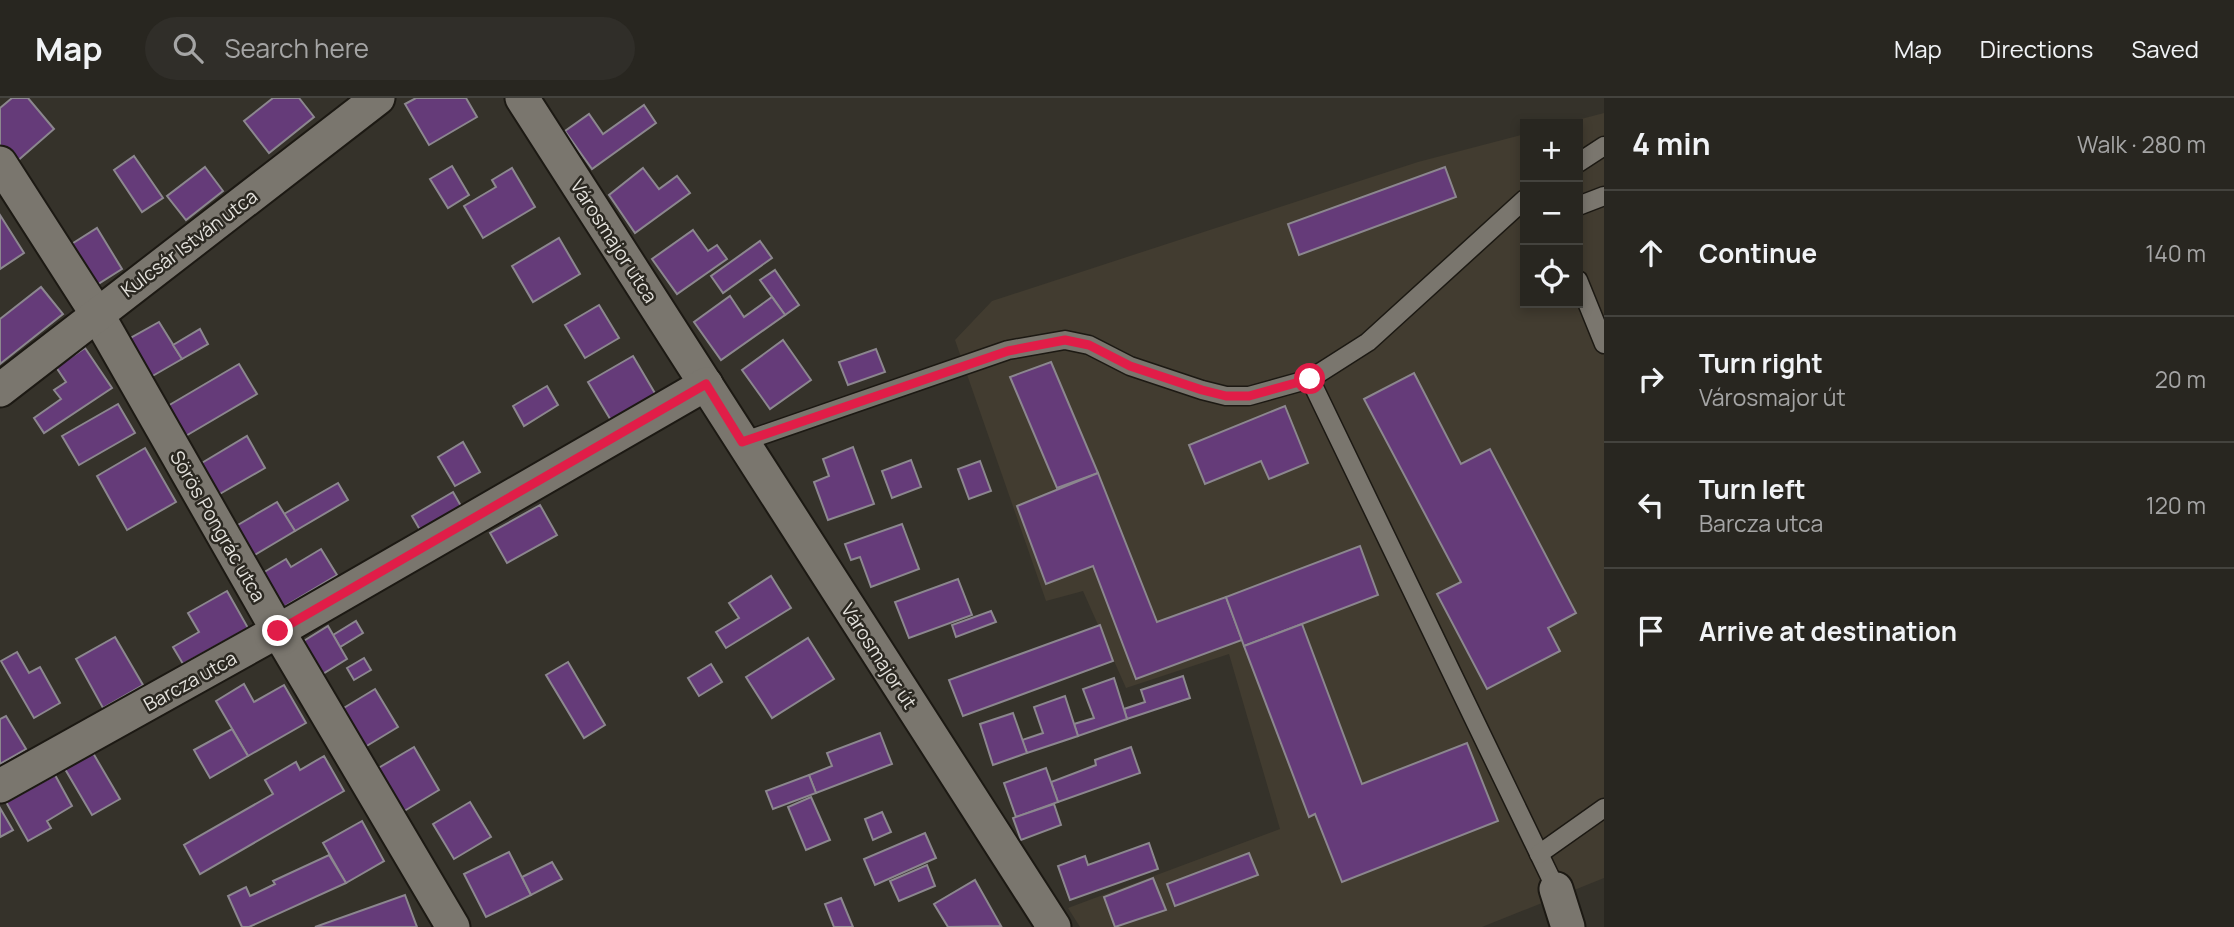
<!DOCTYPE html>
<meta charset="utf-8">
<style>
:root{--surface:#282620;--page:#302e29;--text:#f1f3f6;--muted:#a5a5a5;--line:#44433e}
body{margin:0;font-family:Manrope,sans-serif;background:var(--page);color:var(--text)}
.controls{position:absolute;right:21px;top:21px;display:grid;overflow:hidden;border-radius:0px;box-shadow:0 4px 10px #0003}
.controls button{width:63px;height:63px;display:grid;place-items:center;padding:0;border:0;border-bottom:2px solid var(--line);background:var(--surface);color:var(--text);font:35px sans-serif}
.stop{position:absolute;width:21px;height:21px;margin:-16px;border:5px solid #e11d48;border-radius:50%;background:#fff}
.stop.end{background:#e11d48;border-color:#fff;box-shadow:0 2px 7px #0008}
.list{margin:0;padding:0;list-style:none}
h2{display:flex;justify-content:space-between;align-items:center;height:91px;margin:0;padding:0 28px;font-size:30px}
h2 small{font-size:23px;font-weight:400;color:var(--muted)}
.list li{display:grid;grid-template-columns:46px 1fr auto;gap:21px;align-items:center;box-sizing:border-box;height:126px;padding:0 28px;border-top:2px solid var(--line)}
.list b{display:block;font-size:26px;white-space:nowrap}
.list p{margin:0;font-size:23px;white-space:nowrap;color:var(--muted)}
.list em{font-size:23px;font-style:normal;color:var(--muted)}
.icon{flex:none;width:38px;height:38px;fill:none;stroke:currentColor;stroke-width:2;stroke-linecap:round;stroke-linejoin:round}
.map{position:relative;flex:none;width:1604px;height:829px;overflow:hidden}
header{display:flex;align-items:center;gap:42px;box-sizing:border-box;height:98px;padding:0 35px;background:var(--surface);border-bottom:2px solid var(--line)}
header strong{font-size:33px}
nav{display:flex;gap:38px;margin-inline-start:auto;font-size:24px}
.search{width:490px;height:63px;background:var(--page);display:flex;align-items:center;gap:18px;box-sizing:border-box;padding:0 24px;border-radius:38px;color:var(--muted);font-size:26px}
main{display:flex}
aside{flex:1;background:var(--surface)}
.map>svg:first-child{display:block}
</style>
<header>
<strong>Map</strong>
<div class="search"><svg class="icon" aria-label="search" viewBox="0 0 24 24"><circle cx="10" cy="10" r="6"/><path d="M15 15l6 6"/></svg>Search here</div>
<nav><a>Map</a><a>Directions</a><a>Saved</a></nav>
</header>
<main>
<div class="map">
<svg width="1604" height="829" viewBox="0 0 1604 829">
<rect width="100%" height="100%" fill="#35322a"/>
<path fill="#423c30" d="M1604 15V780L1482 829H1080L1068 810 1280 731 1229 556 1126 590 1083 493 1046 503 955 242 992 203 1418 64 1525 36V205H1578V26H1562Z"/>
<g fill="#653b79" stroke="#8c878f" stroke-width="2">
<path d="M12 0H28L54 31 15 65 0 47V10Z"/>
<path d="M273 0H299L314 19 269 55 244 23Z"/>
<path d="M416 0H466L477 19 429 47 405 6Z"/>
<path d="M644 7 656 25 592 71 565 33 589 16 603 36Z"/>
<path d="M134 58 163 100 142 114 114 72Z"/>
<path d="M452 68 469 97 448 110 430 81Z"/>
<path d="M205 69 223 93 186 122 167 98Z"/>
<path d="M1445 69 1456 99 1299 157 1288 126Z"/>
<path d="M512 70 535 109 483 140 464 108 496 89 492 82Z"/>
<path d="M643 70 659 91 677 78 690 95 635 135 609 97Z"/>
<path d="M0 117 24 155 0 171Z"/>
<path d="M97 130 122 171 95 188 70 147Z"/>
<path d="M693 132 708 153 717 147 727 161 677 196 652 161Z"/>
<path d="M559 140 580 176 533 204 512 168Z"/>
<path d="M760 143 772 160 723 195 711 178Z"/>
<path d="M775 172 799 207 785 217 760 182Z"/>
<path d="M41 189 63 216 0 266V221Z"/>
<path d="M730 198 744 219 772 199 785 217 721 262 694 224Z"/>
<path d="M599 207 619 240 585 260 565 227Z"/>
<path d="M159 224 182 261 149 280 127 242Z"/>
<path d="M200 231 208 246 182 261 173 247Z"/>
<path d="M783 242 811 282 770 311 742 272Z"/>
<path d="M85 250 112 290 44 335 34 320 61 301 54 292 66 284 56 269Z"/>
<path d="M876 251 885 274 848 287 839 264Z"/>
<path d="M633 258 656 297 612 324 588 284Z"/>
<path d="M1051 264 1098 375 1057 390 1010 279Z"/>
<path d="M239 266 257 296 184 339 166 309Z"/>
<path d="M1414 275 1461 366 1490 351 1576 515 1548 530 1560 553 1487 591 1437 496 1461 484 1364 301Z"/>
<path d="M547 288 558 307 524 328 513 308Z"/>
<path d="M118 306 135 335 79 367 62 338Z"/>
<path d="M1285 308 1308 365 1269 381 1261 363 1205 386 1189 347Z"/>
<path d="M247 338 265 370 218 397 200 366Z"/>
<path d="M463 344 480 374 455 388 438 359Z"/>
<path d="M853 349 874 406 828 422 814 384 829 378 823 361Z"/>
<path d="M145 350 176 404 127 432 97 378Z"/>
<path d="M911 362 921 389 892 400 882 373Z"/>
<path d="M980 363 991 393 969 401 958 371Z"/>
<path d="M1098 375 1157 524 1226 499 1242 542 1136 581 1093 468 1046 486 1017 408Z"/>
<path d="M338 385 348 402 295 433 284 416Z"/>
<path d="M453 394 461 408 420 432 412 418Z"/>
<path d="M277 404 295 433 253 458 236 428Z"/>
<path d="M540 407 557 437 507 465 490 435Z"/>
<path d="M902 426 919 471 871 489 860 459 851 462 845 446Z"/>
<path d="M1360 448 1378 497 1244 548 1226 499Z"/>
<path d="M321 451 337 477 282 510 261 476 286 461 291 469Z"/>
<path d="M771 478 791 510 726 550 716 534 739 520 729 505Z"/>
<path d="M958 481 972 517 909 540 895 504Z"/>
<path d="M227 493 248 530 183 566 173 549 199 534 188 515Z"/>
<path d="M991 513 996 524 956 539 952 527Z"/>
<path d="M356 523 363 535 340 549 333 537Z"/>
<path d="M1302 526 1362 686 1467 645 1498 723 1342 784 1315 716 1309 719 1244 548Z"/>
<path d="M1100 527 1113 563 963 618 949 582Z"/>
<path d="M328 528 347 561 321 577 302 544Z"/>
<path d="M115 539 143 587 103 610 76 561Z"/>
<path d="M808 540 834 581 772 620 746 579Z"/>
<path d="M17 554 29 575 40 569 60 605 34 620 1 563Z"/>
<path d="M364 560 371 572 354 582 347 570Z"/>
<path d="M568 564 605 627 584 640 546 577Z"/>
<path d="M711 566 722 584 699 598 688 580Z"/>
<path d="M1183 578 1190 600 1127 621 1124 611 1145 604 1141 592Z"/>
<path d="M1114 580 1127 621 1078 638 1074 626 1094 620 1083 591Z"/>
<path d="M244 586 254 604 284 587 306 625 248 658 216 603Z"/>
<path d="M375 591 398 629 365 649 342 611Z"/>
<path d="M1065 598 1078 638 1027 655 1022 642 1043 635 1034 609Z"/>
<path d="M1013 615 1027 655 993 667 980 626Z"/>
<path d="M6 618 26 651 0 666V621Z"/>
<path d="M232 631 248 658 210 680 194 652Z"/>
<path d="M880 635 892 666 816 695 809 677 832 668 827 655Z"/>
<path d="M414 649 439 692 401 715 375 672Z"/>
<path d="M1131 649 1140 675 1058 704 1051 684 1096 667 1095 662Z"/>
<path d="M93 655 120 701 92 717 65 671Z"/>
<path d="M324 658 344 693 200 776 184 747 273 696 265 682 296 664 300 672Z"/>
<path d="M1046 670 1058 704 1016 719 1004 685Z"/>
<path d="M55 677 72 708 47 723 51 730 28 743 6 704Z"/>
<path d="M809 677 816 695 773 711 766 693Z"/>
<path d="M811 699 830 742 806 752 788 709Z"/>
<path d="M470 704 491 739 454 761 433 726Z"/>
<path d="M1054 706 1061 727 1021 742 1013 720Z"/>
<path d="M0 710 13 732 0 739Z"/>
<path d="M882 714 891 734 873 742 865 721Z"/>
<path d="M362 723 384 763 346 785 323 745Z"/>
<path d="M925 735 936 760 875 787 864 761Z"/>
<path d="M1149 745 1158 771 1070 802 1058 768 1085 758 1088 767Z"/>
<path d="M509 754 531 797 486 819 464 776Z"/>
<path d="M1249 755 1258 777 1175 808 1167 786Z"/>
<path d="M329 757 346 785 249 829H242L228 798 246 789 250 798 275 786 273 783Z"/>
<path d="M552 764 562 781 531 797 522 779Z"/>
<path d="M927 767 935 788 899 803 890 783Z"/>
<path d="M1153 780 1166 812 1115 829 1104 799Z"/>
<path d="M975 782 1001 828 948 829 934 806Z"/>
<path d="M405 797 417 829H315Z"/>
<path d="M841 800 853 829H834L825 806Z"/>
</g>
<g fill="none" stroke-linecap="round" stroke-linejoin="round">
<defs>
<g id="lane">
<path d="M1578 65 1604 48"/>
<path d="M1578 108 1604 98"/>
<path d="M1578 182 1604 246"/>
<path d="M1310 281 1368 244 1525 101"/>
<path d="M742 344 1008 252 1065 242 1089 247 1130 268 1202 292 1226 298H1249L1310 281 1556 791"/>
<path d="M1539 756 1604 710"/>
</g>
<g id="street">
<path d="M522 0 1054 829"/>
<path d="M0 65 97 216 278 533 453 829"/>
<path d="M0 292 378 0"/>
<path d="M0 688 278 533 706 286"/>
<path d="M1556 791 1568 829"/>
</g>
</defs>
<use href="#lane" stroke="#1c1913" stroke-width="21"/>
<use href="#street" stroke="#1c1913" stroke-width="37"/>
<use href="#lane" stroke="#7a766e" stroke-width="18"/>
<use href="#street" stroke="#7a766e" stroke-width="33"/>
</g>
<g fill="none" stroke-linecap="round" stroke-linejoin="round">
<path stroke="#e11d48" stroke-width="9" d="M278 533 706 286 742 344 1008 253 1065 242 1089 247 1130 268 1202 292 1226 298H1249L1310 281"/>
</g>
<g text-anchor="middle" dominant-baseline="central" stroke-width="5" stroke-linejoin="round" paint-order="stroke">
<g font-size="19" fill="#e4e2dd" stroke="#2b2821">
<text transform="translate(614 143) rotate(57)">Városmajor utca</text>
<text transform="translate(189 145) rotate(-37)">Kulcsár István utca</text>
<text transform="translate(218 428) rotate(60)">Sörös Pongrác utca</text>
<text transform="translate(879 558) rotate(57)">Városmajor út</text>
<text transform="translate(190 583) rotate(-29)">Barcza utca</text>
</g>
</g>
</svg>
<div class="controls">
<button>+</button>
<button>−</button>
<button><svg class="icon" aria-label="locate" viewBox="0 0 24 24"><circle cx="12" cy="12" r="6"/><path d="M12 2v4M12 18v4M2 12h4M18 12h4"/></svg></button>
</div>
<div class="stop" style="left:1310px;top:281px"></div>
<div class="stop end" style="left:278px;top:533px"></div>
</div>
<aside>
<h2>4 min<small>Walk · 280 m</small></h2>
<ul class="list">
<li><svg class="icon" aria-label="ahead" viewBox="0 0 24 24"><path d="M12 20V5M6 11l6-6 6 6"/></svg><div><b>Continue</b></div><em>140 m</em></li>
<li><svg class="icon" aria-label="right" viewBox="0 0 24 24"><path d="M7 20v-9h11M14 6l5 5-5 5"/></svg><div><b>Turn right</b><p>Városmajor út</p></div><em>20 m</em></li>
<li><svg class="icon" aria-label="left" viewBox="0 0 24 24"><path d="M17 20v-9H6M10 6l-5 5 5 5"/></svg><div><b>Turn left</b><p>Barcza utca</p></div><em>120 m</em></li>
<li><svg class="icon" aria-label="arrive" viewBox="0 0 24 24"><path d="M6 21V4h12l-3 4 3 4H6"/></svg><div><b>Arrive at destination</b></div></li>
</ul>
</aside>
</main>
